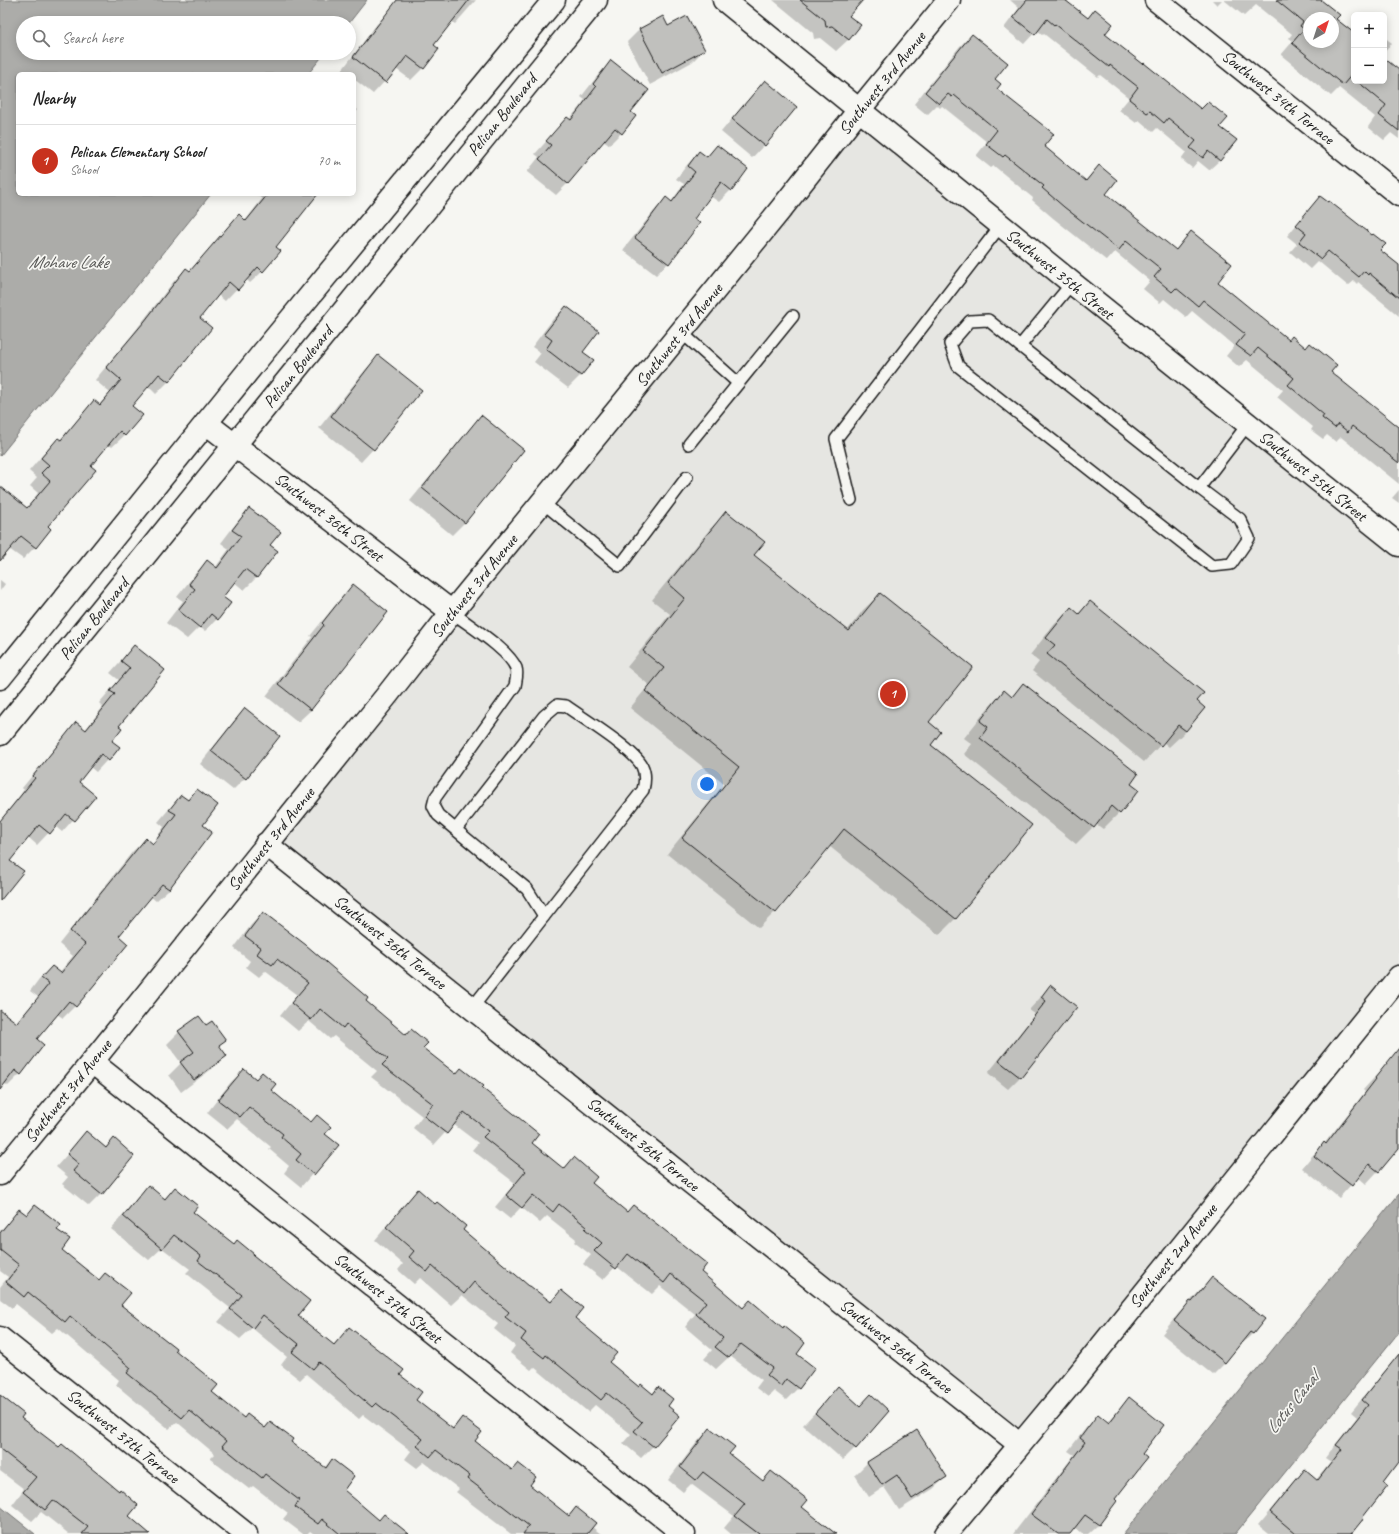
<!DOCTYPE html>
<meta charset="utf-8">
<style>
:root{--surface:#fff;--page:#f2f2f2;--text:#222;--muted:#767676;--line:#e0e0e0;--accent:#c8321e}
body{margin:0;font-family:Caveat,sans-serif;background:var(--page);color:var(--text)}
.controls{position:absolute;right:12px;top:12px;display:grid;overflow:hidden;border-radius:6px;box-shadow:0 2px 10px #0003}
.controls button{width:36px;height:36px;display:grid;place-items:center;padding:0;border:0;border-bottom:1px solid var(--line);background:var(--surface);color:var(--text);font:20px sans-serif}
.compass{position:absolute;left:1303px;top:12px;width:36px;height:36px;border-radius:50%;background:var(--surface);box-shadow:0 2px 10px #0003;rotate:39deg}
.you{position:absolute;left:707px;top:784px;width:14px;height:14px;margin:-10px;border:3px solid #fff;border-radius:50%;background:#1a73e8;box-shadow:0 0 0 6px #1a73e833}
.badge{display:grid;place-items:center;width:26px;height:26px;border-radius:50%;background:var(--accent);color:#fff;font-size:13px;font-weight:700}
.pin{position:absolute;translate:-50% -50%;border:2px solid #fff;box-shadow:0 1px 4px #0006}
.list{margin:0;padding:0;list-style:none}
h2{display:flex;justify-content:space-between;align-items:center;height:52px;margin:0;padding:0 16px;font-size:17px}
h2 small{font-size:13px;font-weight:400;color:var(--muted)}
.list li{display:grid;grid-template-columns:26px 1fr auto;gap:12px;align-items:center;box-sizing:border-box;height:72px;padding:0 16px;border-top:1px solid var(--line)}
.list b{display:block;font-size:15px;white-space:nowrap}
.list p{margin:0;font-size:13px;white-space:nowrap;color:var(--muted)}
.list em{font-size:13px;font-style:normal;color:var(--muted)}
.icon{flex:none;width:22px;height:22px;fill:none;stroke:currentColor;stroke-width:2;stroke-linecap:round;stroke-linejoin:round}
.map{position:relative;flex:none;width:1399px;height:1534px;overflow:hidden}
.search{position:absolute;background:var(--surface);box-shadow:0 2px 10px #0003;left:16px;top:16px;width:340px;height:44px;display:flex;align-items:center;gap:10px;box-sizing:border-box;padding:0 14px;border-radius:22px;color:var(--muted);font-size:15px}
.panel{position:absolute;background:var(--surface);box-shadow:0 2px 10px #0003;left:16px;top:72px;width:340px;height:124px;border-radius:6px}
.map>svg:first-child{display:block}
</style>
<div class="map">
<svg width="1399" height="1534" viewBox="0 0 1399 1534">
<rect width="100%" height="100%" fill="#f6f6f2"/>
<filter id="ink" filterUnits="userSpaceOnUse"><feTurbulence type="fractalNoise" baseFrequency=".025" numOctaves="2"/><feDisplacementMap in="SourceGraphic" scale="8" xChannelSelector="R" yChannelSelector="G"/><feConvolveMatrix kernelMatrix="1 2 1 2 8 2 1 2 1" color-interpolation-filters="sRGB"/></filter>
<g filter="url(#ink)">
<path fill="#e6e6e2" d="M859 110 1399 544V976L1019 1444 266 844Z"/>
<g fill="#acaca9" stroke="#727271">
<path d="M0 0H367L349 23H23V53H325L308 74H18V194H211L0 456Z"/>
<path d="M1399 1194V1332L1235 1534H1123Z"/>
<path d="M0 1506 35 1534H0Z"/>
</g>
<g fill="#0003" fill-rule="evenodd">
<path d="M413 0H476L455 24 451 21 432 45 423 68 411 80 396 69 373 94 354 79V74H347L342 70 377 24 390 11Z"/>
<path d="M773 0H861L848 17 849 39 836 51 820 38 814 39 813 33Z"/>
<path d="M1010 0H1064L1087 19 1095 11 1103 34 1219 127 1220 160 1209 170 1198 161 1192 168 1181 159 1186 152 1157 128 1153 132 1139 120 1136 123 1119 110 1129 98 1100 75 1098 77 1044 34 1043 35 1037 30 1024 44 1004 28 1019 8Z"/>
<path d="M1212 0H1222L1217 5Z"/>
<path d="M1224 0H1319L1335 19 1354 35V81H1384V59L1399 71V139L1391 133 1384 140 1368 127 1375 117 1339 88 1331 96 1281 55 1293 41 1289 38 1292 34 1256 5 1244 16ZM1309 18H1333V42H1309Z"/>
<path d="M663 17 668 27 704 50 692 62 650 85 627 42 639 30Z"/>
<path d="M972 35 993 79 996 89 1043 147 1085 181 1099 166 1105 194 1175 250 1191 232 1216 282 1399 428V484L1341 437 1336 442 1327 435 1323 439 1311 430 1313 427 1277 397 1283 390 1247 360 1239 367 1226 356 1234 346 1192 311 1186 317 1164 299 1160 303 1143 289 1150 281 1115 252 1107 261 1053 218 1032 200 1033 198 994 166 991 168 976 156 987 142 942 106 940 108 937 105 927 115 914 104 960 46Z"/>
<path d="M1384 37 1392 43 1384 53Z"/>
<path d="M611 62 630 112 621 133 609 145 603 141 568 183 556 195 527 172 539 157 535 154 567 118 569 120 585 100 581 97 599 74Z"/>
<path d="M765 81 796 107 764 145 752 158 721 132 753 94Z"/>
<path d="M354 107 358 110 354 114Z"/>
<path d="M717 146 731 190 719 202 710 196 693 219 668 263 656 275 623 250 654 211 666 198 671 202 684 184 676 179 687 165 699 152 706 157Z"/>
<path d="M256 194H317L275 247 263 271 250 283 246 279 225 301 218 295 199 319 169 381 156 394 148 386 131 406 125 435 112 447 108 444 90 466 47 527 50 529 35 547 23 559 9 549 0 560V493L26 509 38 493 30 486 37 478 29 471 46 451 58 439 60 440 94 401 99 405 110 393 95 380 132 335 174 281 186 269 190 272 245 221 262 199Z"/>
<path d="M1320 197 1399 267V316L1358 282 1357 284 1354 281 1348 286 1318 261 1310 269 1290 252 1297 244 1287 236Z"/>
<path d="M566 307 582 352 592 360 580 376 568 388 534 362 541 353 532 347 553 319Z"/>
<path d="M379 357 420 390 373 449 361 462 319 428 366 369Z"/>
<path d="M481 416 523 450 464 523 452 535 410 501 469 429Z"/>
<path d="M1399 490V503L1392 498Z"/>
<path d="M249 509 269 546 276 551 256 578 244 590 234 582 222 597 217 619 205 631 199 627 187 639 166 623 183 601 177 597 195 574 207 562 215 568 229 549 221 543 237 522Z"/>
<path d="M726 513 753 555 847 631 863 610 880 594 928 722 956 918 939 935 829 846 775 912 759 928 667 854 724 784 630 708 649 685 627 667 670 614 652 600 710 529Z"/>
<path d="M0 580 5 584 0 591Z"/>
<path d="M353 586 311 710 298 722 266 696 312 637 310 636 341 598Z"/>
<path d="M1090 602 1196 701 1186 731 1169 747 1163 742 1144 762 1032 671 1039 662 1030 655 1054 625 1071 608 1078 614Z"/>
<path d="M134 646 163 671 117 726 110 741 119 747 96 772 90 767 78 782 94 796 62 832 55 826 37 845 28 837 9 861 0 897V821L24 790 22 788 65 736 77 724 85 730 103 707 99 703 119 680 110 673Z"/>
<path d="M1023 685 1130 784 1119 813 1103 829 1096 824 1076 844 964 754 972 744 964 738 988 708 1004 691 1011 697Z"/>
<path d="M245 710V778L233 790 200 764 233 722Z"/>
<path d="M197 790 202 825 211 832 169 889 156 901 150 896 118 937 75 1006 63 1018 57 1014 36 1039 20 1074 8 1086 4 1083 0 1089V1012L16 1024 38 997 30 991 39 979 52 967 59 973 73 956 59 944 133 851 146 839 152 844 164 827 158 822 169 809 181 796 186 801Z"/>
<path d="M263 913 364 1001 422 1048 456 1075 481 1089 531 1143 563 1169 574 1159 590 1183 699 1272 795 1354 798 1388 786 1400 774 1391 768 1397 756 1388 762 1380 730 1356 716 1369 704 1359 712 1350 685 1327 695 1314 660 1286 652 1294 616 1266 603 1280 583 1264 591 1255 574 1242 576 1239 547 1216 540 1223 521 1207 510 1219 495 1207 515 1183 472 1150 478 1143 453 1124 434 1145 413 1128 422 1116 371 1077 377 1071 334 1036 330 1039 309 1021 298 1031 280 1016 297 995 265 971 259 977 246 967 250 961 234 948 251 925Z"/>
<path d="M1050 987 1076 1007 1020 1077 1008 1089 988 1073 1035 1014 1029 1010Z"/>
<path d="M206 1026 224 1040 218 1046 226 1056 213 1068 181 1092 169 1075 181 1063 167 1044 179 1032Z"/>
<path d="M1394 1056 1399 1060V1148L1366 1184 1358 1177 1339 1198 1302 1168 1312 1156 1324 1144 1365 1092 1363 1090Z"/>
<path d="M244 1070 255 1079 262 1073 270 1090 337 1145 301 1187 284 1173 289 1166 269 1149 271 1147 237 1119 227 1129 207 1113 231 1082Z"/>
<path d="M86 1133 105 1148 114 1139 133 1156 101 1194 89 1206 62 1184 68 1177 56 1167Z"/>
<path d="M148 1187 163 1200 175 1188 191 1212 234 1245 237 1242 309 1301 297 1316 333 1345 350 1328 399 1375 414 1400 451 1429 462 1418 473 1441 568 1516 576 1508 592 1527 601 1534H511L456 1492 459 1489 424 1462 417 1468 405 1459 411 1451 363 1415 359 1419 306 1374 300 1380 281 1365 287 1357 252 1328 240 1339 218 1322 230 1308 186 1273 190 1269 162 1248 149 1260 111 1229 136 1199Z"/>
<path d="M418 1191 461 1231 529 1288 549 1303 561 1291 574 1319 608 1362 639 1388 652 1394 658 1388 666 1406 653 1446 641 1458 623 1443 631 1434 595 1405 588 1412 534 1367 531 1370 510 1353 515 1346 494 1329 498 1324 462 1295 451 1305 420 1278 414 1284 398 1270 403 1264 375 1240 406 1203Z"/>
<path d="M35 1206 56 1230 61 1250 120 1305 174 1350 211 1392 244 1419 264 1429 270 1423 289 1442 324 1468 332 1460 343 1490 379 1521 409 1534H314L310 1531 307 1534H303L283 1519 288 1513 253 1486 249 1489 210 1459 215 1454 177 1422 169 1429 116 1385 119 1380 58 1328 52 1333 16 1304 12 1308 0 1299V1287L8 1277 0 1271V1231L19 1211 26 1216Z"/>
<path d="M1212 1278 1264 1319 1252 1334 1240 1346 1239 1345 1225 1363 1213 1375 1162 1334 1178 1314Z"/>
<path d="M1396 1360 1399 1362V1460L1382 1482 1350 1534H1269L1258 1525 1293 1483 1305 1471 1316 1480 1331 1462 1325 1458 1357 1417 1351 1412 1384 1372Z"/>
<path d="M838 1388 855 1448 843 1460 803 1425Z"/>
<path d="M0 1398 20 1418 148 1534H69L41 1512 32 1521 12 1505 24 1489 0 1471Z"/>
<path d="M1129 1399 1140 1454 1114 1499 1116 1501 1098 1525 1088 1534H1082L1074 1527 1068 1534H1013L1074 1455 1068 1451 1086 1428 1098 1416 1107 1423Z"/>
<path d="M710 1429 728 1455 762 1481 771 1472 801 1508 834 1534H731L724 1528 734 1516 691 1484 683 1492 668 1480 698 1441Z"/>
<path d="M917 1432 946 1477 933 1489 899 1510 884 1487 869 1497 855 1475 867 1463Z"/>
</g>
<g fill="#c0c0bd" stroke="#1c1c1c" fill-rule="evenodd">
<path d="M397 0H469L434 45 439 49 424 69 407 56 386 83 353 57Z"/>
<path d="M800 0H863L849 16 861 25 849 40 832 26 826 27 825 20Z"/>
<path d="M1027 0H1065L1088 18 1095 9 1113 24 1105 34 1143 64 1144 63 1201 109 1208 102 1228 118 1220 127 1237 140 1220 161 1208 151 1203 158 1190 148 1196 141 1168 118 1164 123 1150 111 1147 113 1129 99 1138 87 1110 65 1109 67 1055 24 1054 25 1047 19 1035 35 1013 17Z"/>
<path d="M1276 0H1321L1340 15 1336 19 1354 33V72L1343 85 1292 43 1304 29 1300 26 1303 22ZM1309 18H1333V42H1309Z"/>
<path d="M663 16 668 26 687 16 705 50 662 73 639 29Z"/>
<path d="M972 34 1008 63 995 79 1001 84 997 89 1054 134 1044 146 1086 181 1099 165 1117 180 1106 194 1176 250 1191 231 1232 264 1218 282 1289 340 1292 336 1306 348 1310 343 1337 365 1331 372 1399 427V463L1352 426 1348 432 1338 424 1335 428 1322 418 1324 415 1288 385 1294 378 1258 348 1251 356 1236 345 1245 334 1203 300 1198 306 1176 288 1172 292 1154 277 1161 269 1126 241 1119 250 1064 207 1042 188 1044 186 1005 155 1003 157 986 144 997 130 954 95 952 97 948 94 939 104 925 92Z"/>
<path d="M1384 58 1399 70V131L1379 115 1386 105 1357 81H1384Z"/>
<path d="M611 60 649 90 631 112 636 116 622 134 615 128 568 184 539 159 551 145 546 141 567 117 571 120 596 87 593 84Z"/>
<path d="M765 80 797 107 765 146 732 119Z"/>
<path d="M717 145 748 169 732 191 721 182 694 219 700 223 669 264 635 238 666 197 672 202 695 172 688 166 699 151 707 157Z"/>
<path d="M268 194H318L276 247 281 251 263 272 258 267 238 290 229 282 200 318 212 328 169 382 159 374 132 406 143 415 125 436 120 431 91 466 96 470 48 526 51 529 36 548 21 536 0 561V486L27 508 50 481 41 473 49 465 41 458 58 438 61 440 94 400 100 405 121 380 106 367 144 322 186 268 190 271 239 214 246 221Z"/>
<path d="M1320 196 1328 202 1329 201 1372 235 1373 234 1386 244 1380 250 1399 265V298L1369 273 1368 275 1364 271 1359 277 1328 251 1321 259 1299 242 1306 233 1296 225Z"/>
<path d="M566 306 599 331 583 352 594 360 581 376 546 349 552 340 544 334Z"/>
<path d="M378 355 422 390 374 450 331 416Z"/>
<path d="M481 415 524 450 465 523 422 488Z"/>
<path d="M249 508 281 532 270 545 278 551 257 578 245 569 223 597 231 603 218 620 211 614 200 628 178 610 195 589 189 584 207 560 217 568 241 536 232 530Z"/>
<path d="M726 511 765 542 754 555 849 631 880 593 973 667 929 722 941 732 931 745 1032 825 956 919 844 829 776 913 682 838 739 767 645 691 664 668 643 651 685 598 668 583Z"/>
<path d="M353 584 388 612 311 710 278 684 324 625 322 623Z"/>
<path d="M1090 601 1204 693 1197 701 1205 708 1186 731 1178 725 1161 746 1047 654 1055 645 1046 638 1071 607 1079 614Z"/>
<path d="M134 645 165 670 119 726 122 728 112 741 120 747 109 761 101 754 79 782 96 796 75 821 66 814 50 834 39 825 10 861 24 871 0 901V821L35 778 33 776 76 722 86 730 115 694 110 691 130 668 121 661Z"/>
<path d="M1023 683 1138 774 1131 784 1139 790 1120 814 1111 806 1094 828 980 738 988 727 980 721 1004 690 1012 697Z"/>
<path d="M245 708 280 736 246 779 211 751Z"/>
<path d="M197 789 218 805 203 825 212 832 169 889 162 884 119 936 128 944 76 1007 69 1001 37 1039 44 1045 21 1075 15 1070 0 1090V1010L17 1023 49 984 41 978 52 966 61 973 85 944 70 931 146 838 153 844 176 814 169 810 181 795 188 800Z"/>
<path d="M263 912 306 945 368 998 366 1001 406 1035 411 1029 428 1043 423 1048 456 1074 461 1068 484 1086 482 1088 539 1134 532 1143 564 1169 574 1157 597 1177 592 1183 627 1212 633 1205 707 1264 701 1272 743 1308 750 1300 783 1328 784 1326 805 1343 797 1354 815 1368 799 1389 786 1379 781 1386 767 1375 773 1368 741 1344 729 1358 715 1347 723 1338 696 1314 706 1302 671 1274 664 1283 628 1254 616 1269 594 1251 602 1243 585 1229 587 1227 559 1204 553 1212 533 1195 522 1208 506 1195 526 1171 483 1137 489 1131 464 1112 447 1134 424 1116 433 1104 382 1065 388 1059 346 1024 343 1028 320 1009 311 1020 291 1003 308 983 277 959 272 965 257 954 261 948 245 936Z"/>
<path d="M1050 985 1077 1007 1021 1078 999 1061 1046 1001 1041 997Z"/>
<path d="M199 1016 206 1025 212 1021 226 1040 219 1045 227 1056 194 1080 180 1062 194 1052 178 1031Z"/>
<path d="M1399 1048V1148L1379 1172 1369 1164 1352 1186 1314 1156 1324 1142 1326 1144 1376 1079 1375 1078Z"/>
<path d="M244 1069 256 1079 262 1072 276 1084 271 1090 300 1114 311 1122 317 1115 331 1127 325 1134 339 1145 314 1175 296 1160 301 1154 281 1137 283 1134 249 1107 240 1117 218 1100Z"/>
<path d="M86 1131 106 1148 114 1138 134 1156 102 1195 73 1171 79 1164 67 1154Z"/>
<path d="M148 1185 165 1199 175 1187 198 1206 193 1212 234 1244 237 1240 254 1254 253 1255 310 1301 298 1316 334 1345 349 1327 404 1370 400 1375 422 1392 416 1400 453 1429 462 1417 482 1432 475 1441 512 1470 518 1463 536 1477 530 1485 569 1516 576 1507 596 1523 587 1534H523L529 1526 468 1479 470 1476 436 1450 430 1457 417 1446 423 1439 376 1403 372 1407 319 1362 313 1369 292 1352 299 1344 263 1315 253 1328 230 1309 242 1295 198 1261 201 1256 174 1235 162 1249 123 1216Z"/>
<path d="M418 1189 435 1204 437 1202 466 1226 463 1230 529 1286H530L551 1302 561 1290 583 1308 575 1318 617 1353 609 1362 639 1387 641 1384 653 1394 658 1387 673 1399 668 1406 680 1416 654 1447 634 1431 642 1422 607 1393 601 1400 546 1355 544 1358 521 1340 526 1333 505 1317 509 1312 474 1282 464 1294 432 1266 427 1272 409 1257 414 1251 386 1227Z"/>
<path d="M35 1205 61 1225 57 1230 70 1239 62 1250 99 1280 105 1273 131 1293 121 1305 176 1348 175 1350 218 1385 212 1392 244 1418 247 1414 265 1428 270 1422 293 1439 291 1442 326 1468 332 1459 354 1476 344 1490 379 1520 384 1514 409 1534H340L322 1519 318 1524 295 1507 299 1500 265 1474 262 1478 222 1446 226 1441 189 1410 182 1418 127 1373 131 1368 70 1316 65 1322 28 1292 24 1297 6 1282 19 1265 0 1250V1233L19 1209 27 1215Z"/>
<path d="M1212 1277 1265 1319 1253 1334 1250 1332 1225 1363 1174 1321 1190 1301 1192 1302Z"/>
<path d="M1399 1354V1462L1384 1482 1388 1485 1363 1517 1364 1518 1351 1534H1296L1270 1512 1305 1469 1318 1480 1342 1449 1336 1445 1368 1405 1362 1400Z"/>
<path d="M838 1386 860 1406 871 1394 889 1411 856 1449 815 1413Z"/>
<path d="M0 1395 24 1414 21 1418 59 1447 62 1444 119 1491 120 1489 138 1505 129 1516 150 1534H82L88 1527 53 1500 45 1510 23 1492 36 1477 0 1449Z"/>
<path d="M1129 1397 1164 1425 1142 1454 1147 1458 1115 1499 1117 1501 1099 1525 1085 1515 1070 1534H1058L1031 1514 1085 1442 1080 1438 1098 1414 1109 1423Z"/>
<path d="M710 1428 735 1447 729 1454 763 1481 771 1471 808 1500 802 1507 836 1534H759L735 1516 745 1504 703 1472 696 1480 680 1467Z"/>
<path d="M917 1430 947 1477 912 1499 897 1475 882 1485 867 1462Z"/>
</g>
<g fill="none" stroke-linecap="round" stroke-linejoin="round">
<defs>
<g id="service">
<path d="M1072 283 1020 346 1199 488 1248 424"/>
<path d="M681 332 738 383"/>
<path d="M1020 346 988 320 970 321 950 344 958 366 1212 566 1231 564 1249 538 1240 519 1199 488"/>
<path d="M689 444 793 316"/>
<path d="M851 500 836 439 1001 225"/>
<path d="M542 502 620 566 687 477"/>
<path d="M452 612C468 625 508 649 516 668 518 674 516 680 515 686L435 798 433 806 438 815 527 889 544 916"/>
<path d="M456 829 544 716 557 705 566 706C584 719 632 748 642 766 646 774 645 782 643 790L472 1008"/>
</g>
<g id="minor">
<path d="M724 0 1072 283 1399 545"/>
<path d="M1156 0 1399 195"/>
<path d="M206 423 452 612"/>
<path d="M266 844 1019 1444"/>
<path d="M92 1062 684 1534"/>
<path d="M0 1174 92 1062 388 694 452 612 624 402 781 209 859 110 949 0"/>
<path d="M0 1338 246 1534"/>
<path d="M946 1534 1079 1374 1399 977"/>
</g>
<g id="tertiary">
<path d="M0 678 261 355 554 0"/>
<path d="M0 734 596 0"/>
</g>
</defs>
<use href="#service" stroke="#1c1c1c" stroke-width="14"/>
<use href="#minor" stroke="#1c1c1c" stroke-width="25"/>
<use href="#tertiary" stroke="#1c1c1c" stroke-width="25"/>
<use href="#service" stroke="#f6f6f2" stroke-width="11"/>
<use href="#minor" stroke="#f6f6f2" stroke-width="22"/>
<use href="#tertiary" stroke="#f6f6f2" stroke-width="22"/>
</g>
</g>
<g text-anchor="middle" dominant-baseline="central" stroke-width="3.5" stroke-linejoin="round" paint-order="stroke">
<g font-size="17" fill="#1c1c1c" stroke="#f6f6f2">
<text transform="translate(882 83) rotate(-51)">Southwest 3rd Avenue</text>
<text transform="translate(1278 97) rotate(39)">Southwest 34th Terrace</text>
<text transform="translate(502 115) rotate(-51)">Pelican Boulevard</text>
<text transform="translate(1060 274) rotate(39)">Southwest 35th Street</text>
<text transform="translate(679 335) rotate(-51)">Southwest 3rd Avenue</text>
<text transform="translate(298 367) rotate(-51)">Pelican Boulevard</text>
<text transform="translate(1313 476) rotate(39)">Southwest 35th Street</text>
<text transform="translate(329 517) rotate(38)">Southwest 36th Street</text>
<text transform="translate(474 586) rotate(-51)">Southwest 3rd Avenue</text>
<text transform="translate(94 619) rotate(-51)">Pelican Boulevard</text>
<text transform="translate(271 839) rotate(-51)">Southwest 3rd Avenue</text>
<text transform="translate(390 942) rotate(39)">Southwest 36th Terrace</text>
<text transform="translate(68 1091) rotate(-51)">Southwest 3rd Avenue</text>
<text transform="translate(643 1144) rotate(39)">Southwest 36th Terrace</text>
<text transform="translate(1173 1256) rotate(-51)">Southwest 2nd Avenue</text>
<text transform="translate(388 1298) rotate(39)">Southwest 37th Street</text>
<text transform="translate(896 1346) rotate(39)">Southwest 36th Terrace</text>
<text transform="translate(123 1436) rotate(39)">Southwest 37th Terrace</text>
</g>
<g font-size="18" font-style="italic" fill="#565654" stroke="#f6f6f2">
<text x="68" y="262">Mohave Lake</text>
<text transform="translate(1292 1403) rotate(-51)">Lotus Canal</text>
</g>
</g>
</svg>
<div class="controls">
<button>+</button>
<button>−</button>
</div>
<svg class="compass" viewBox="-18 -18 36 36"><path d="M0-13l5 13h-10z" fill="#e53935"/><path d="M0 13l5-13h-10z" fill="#767676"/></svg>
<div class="you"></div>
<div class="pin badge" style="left:893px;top:694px">1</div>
<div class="search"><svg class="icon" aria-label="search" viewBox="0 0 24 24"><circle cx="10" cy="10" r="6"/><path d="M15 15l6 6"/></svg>Search here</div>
<section class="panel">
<h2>Nearby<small></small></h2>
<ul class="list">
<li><span class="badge">1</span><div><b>Pelican Elementary School</b><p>School</p></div><em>70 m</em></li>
</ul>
</section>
</div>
